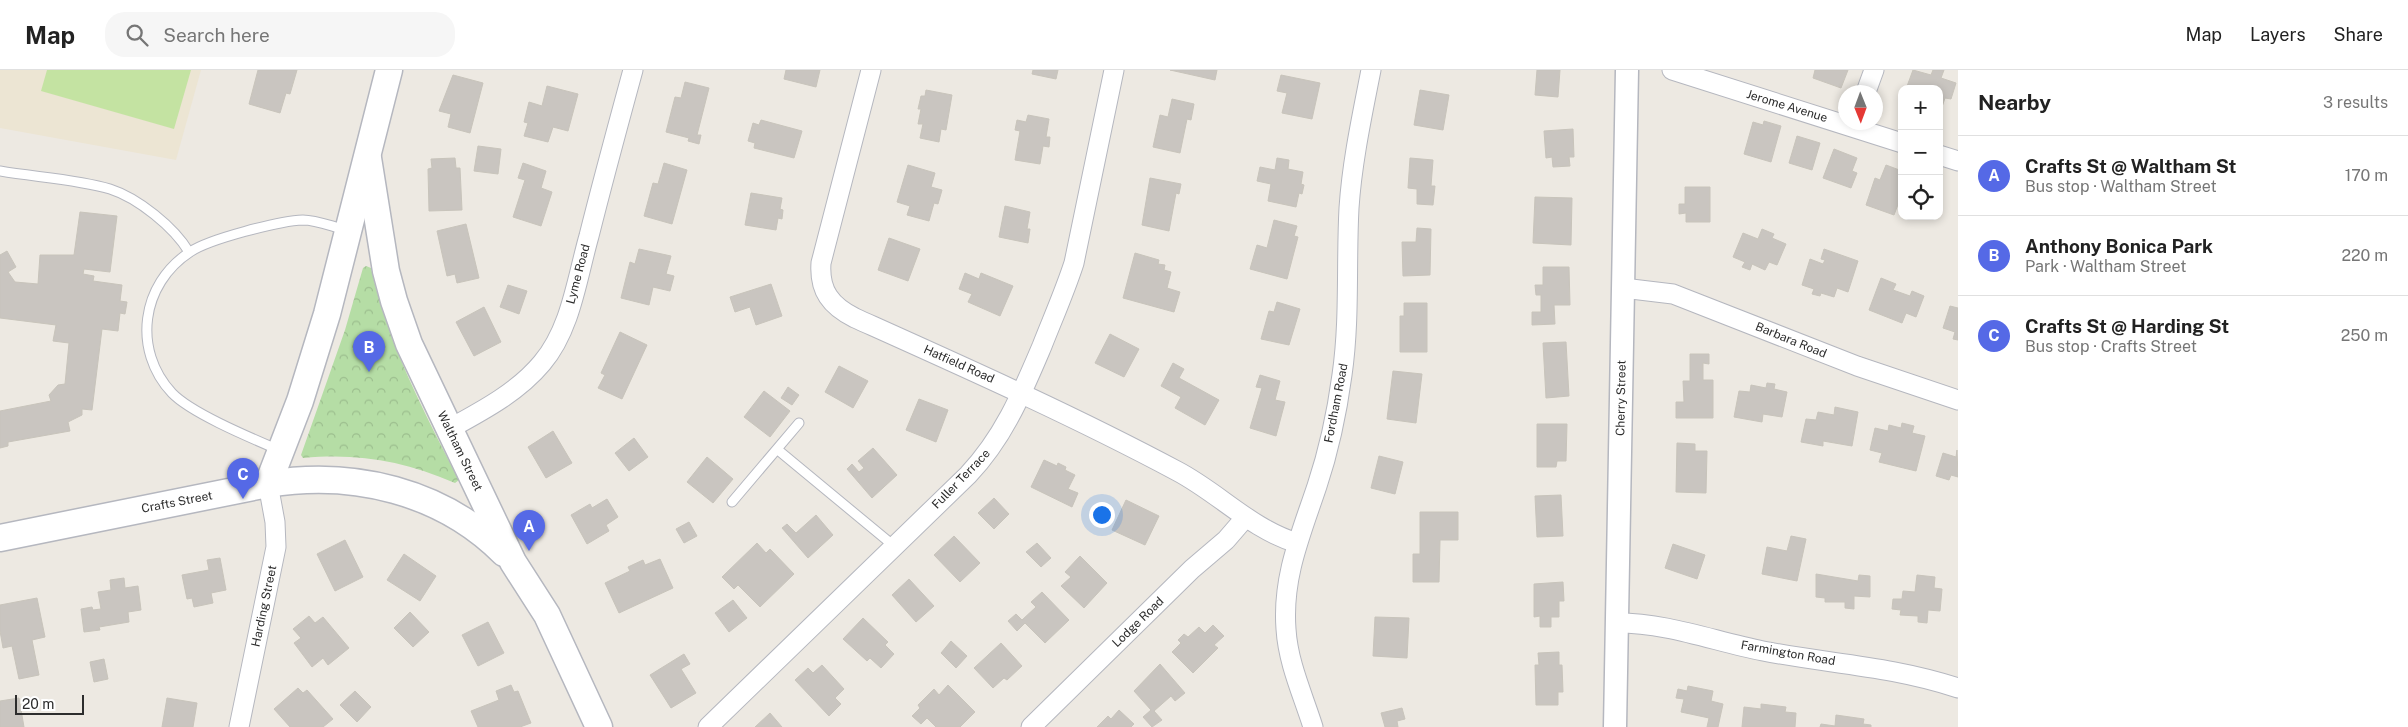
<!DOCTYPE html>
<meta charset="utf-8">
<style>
:root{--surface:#fff;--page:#f6f6f6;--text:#222;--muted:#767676;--line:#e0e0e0;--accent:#5569e6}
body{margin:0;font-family:"Public Sans",sans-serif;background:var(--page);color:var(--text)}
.controls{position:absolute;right:15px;top:15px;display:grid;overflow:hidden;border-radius:10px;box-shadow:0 2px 8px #0003}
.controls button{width:45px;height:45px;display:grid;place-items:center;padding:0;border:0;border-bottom:1px solid var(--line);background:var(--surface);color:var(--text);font:25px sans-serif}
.compass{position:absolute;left:1838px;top:15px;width:45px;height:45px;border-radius:50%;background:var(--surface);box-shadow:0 2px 8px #0003;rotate:179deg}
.scale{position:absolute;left:15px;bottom:12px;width:69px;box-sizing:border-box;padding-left:5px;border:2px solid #2d2d2d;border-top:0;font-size:14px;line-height:18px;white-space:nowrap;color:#2d2d2d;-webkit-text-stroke:4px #fff;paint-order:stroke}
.you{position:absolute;left:1101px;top:444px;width:18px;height:18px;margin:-12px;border:4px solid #fff;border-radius:50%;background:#1a73e8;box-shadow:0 0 0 8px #1a73e833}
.badge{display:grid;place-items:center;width:32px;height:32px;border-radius:50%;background:var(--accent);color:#fff;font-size:16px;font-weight:700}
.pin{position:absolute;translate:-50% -41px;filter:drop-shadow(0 1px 2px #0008)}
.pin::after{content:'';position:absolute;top:26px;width:18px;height:15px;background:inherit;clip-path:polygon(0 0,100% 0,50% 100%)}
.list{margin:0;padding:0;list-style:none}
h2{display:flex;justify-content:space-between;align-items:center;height:65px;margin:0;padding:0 20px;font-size:21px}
h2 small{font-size:16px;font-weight:400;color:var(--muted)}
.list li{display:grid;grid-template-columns:32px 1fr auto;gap:15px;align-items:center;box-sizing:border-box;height:80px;padding:0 20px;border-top:1px solid var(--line)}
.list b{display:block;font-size:19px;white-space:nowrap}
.list p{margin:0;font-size:16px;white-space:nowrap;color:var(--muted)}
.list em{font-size:16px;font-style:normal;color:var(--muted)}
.icon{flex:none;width:28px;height:28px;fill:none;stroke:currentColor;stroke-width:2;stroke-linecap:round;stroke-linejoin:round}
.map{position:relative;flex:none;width:1958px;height:657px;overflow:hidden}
header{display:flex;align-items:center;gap:30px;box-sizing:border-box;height:70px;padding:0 25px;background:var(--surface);border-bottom:1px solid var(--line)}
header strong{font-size:24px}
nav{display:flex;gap:28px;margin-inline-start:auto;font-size:18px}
.search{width:350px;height:45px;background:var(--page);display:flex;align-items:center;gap:12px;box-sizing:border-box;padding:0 18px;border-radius:20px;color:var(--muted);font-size:19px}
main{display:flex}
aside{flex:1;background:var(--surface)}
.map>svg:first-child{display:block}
</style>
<header>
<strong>Map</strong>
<div class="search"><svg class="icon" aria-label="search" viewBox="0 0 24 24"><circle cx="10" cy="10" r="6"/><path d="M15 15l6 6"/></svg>Search here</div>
<nav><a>Map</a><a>Layers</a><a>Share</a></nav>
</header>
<main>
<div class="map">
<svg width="1958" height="657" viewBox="0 0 1958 657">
<defs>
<pattern id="forest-crowns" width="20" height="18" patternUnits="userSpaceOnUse" patternTransform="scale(1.25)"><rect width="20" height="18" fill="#b5dda5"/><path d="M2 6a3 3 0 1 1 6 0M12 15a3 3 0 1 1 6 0" fill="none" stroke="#9cbe8e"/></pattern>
</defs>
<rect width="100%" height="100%" fill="#ede9e2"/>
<path fill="#ece5d3" d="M0 0H201L176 90 0 58Z"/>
<path fill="url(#forest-crowns)" d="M366 196 371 198C388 274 424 342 459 410L455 413C403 391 360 383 303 388L301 385 345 260 363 198Z"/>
<path fill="#c4e3a2" d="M47 0H191L174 59 41 21Z"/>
<g fill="#c9c5c0" stroke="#c8c4bb">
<path d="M258 0H297L290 24 286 23 280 43 249 34Z"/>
<path d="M786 0H820L816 17 784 9Z"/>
<path d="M1033 0H1058L1056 9 1032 4Z"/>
<path d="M1170 0H1217L1215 10Z"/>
<path d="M1537 0H1560L1558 27 1535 25Z"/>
<path d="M1815 0H1848L1841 18 1813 8Z"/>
<path d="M1913 0 1931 5 1933 0H1944L1941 8 1956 13 1951 29 1945 28 1939 46V19H1906Z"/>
<path d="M453 5 483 13 470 63 448 57 451 44 439 41Z"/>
<path d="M1281 5 1320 13 1312 49 1282 43 1287 23 1277 21Z"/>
<path d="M685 12 709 18 697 65H701L699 74 688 71 689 68 666 62 675 27 681 28Z"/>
<path d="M547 16 578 24 568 61 553 57 548 72 524 66 528 53 524 52 529 32 542 36Z"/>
<path d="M926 20 952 25 946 60 941 59 939 72 920 68 923 54H918L921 39H918L921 26H925Z"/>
<path d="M1420 20 1449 25 1443 60 1414 55Z"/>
<path d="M1172 29 1194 34 1191 50 1187 49 1180 83 1153 77 1160 45 1168 47Z"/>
<path d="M1028 45 1049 49 1046 67H1050L1049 77 1043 76 1040 94 1015 90 1020 61 1015 60 1017 50 1026 52Z"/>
<path d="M761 50 802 61 794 88 754 78 755 73 748 71 753 53 759 55Z"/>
<path d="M1764 51 1781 56 1771 92 1744 84 1753 52 1763 55Z"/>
<path d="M1573 59 1574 87H1569L1570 96 1553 97 1552 87 1546 88 1544 61Z"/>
<path d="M1797 66 1820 73 1812 100 1789 93Z"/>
<path d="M478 76 501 79 498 104 474 101Z"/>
<path d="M1834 79 1857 88 1852 101 1857 103 1851 118 1823 108Z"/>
<path d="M455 88 456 98H460L462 140 429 141 428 99 432 98 431 89Z"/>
<path d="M1277 88 1289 90 1288 99 1303 102 1301 114 1304 115 1302 124 1299 123 1296 137 1268 131 1271 114 1257 111 1260 97 1275 100Z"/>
<path d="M1410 88 1433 90 1431 116H1435L1433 135 1417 134V119L1408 118Z"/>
<path d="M523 93 546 101 541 118 552 122 541 156 513 147 525 110 518 108Z"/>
<path d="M664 93 687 100 672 154 644 146 653 113 658 114Z"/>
<path d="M908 95 935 103 931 117 942 120 938 134 934 133 929 151 907 145 910 136 897 132Z"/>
<path d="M1886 95 1902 101V124L1894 145 1866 135 1875 108 1880 110Z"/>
<path d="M1150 108 1181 114 1179 124 1176 123 1169 161 1142 155Z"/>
<path d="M1685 117H1710V152H1686V143L1679 144V134H1685Z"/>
<path d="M751 123 782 128 780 139 783 140 782 149 778 148 776 160 745 155Z"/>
<path d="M1535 127 1572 128 1571 175 1533 173Z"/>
<path d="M1005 136 1030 142 1027 159H1030L1028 173 999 167Z"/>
<path d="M80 142 117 146 110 202 84 199 83 204 94 206 93 211 122 215 120 231 127 232 125 244 120 243 118 261 102 259 92 340 82 339V345L68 352 70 361 8 372V376L0 378V341L51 331 49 325 58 315 65 314 69 273 53 271 56 255 0 248V185L7 181 16 197 8 202 15 212 38 214 40 185H74Z"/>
<path d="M1274 150 1297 156 1294 166 1298 167 1287 209 1250 199 1257 175 1267 178Z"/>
<path d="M466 154 479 208 457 213 455 204 447 206 437 161Z"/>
<path d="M1417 158 1431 159 1430 205 1403 206 1402 172H1416Z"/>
<path d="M1762 159 1774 164 1772 168 1786 174 1777 195 1769 192 1765 200 1752 194 1750 200 1742 197 1745 192 1733 187 1743 163 1758 169Z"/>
<path d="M889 168 920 179 908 211 878 200Z"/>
<path d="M639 179 671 186 666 204 674 206 670 221 653 217 649 235 621 228 630 192 635 194Z"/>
<path d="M1824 179 1858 191 1848 222 1837 218 1834 227 1821 223 1820 226 1812 224 1814 219 1802 215 1810 189 1823 194 1825 190 1821 189Z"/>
<path d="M1135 183 1159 190 1158 194 1165 195 1164 200 1171 202 1167 218 1180 222 1174 242 1123 228Z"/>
<path d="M1543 197H1569L1570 235H1554L1555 254 1532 255V242H1541V225H1536L1535 215H1543Z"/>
<path d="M965 203 979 209 981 203 1013 216 1000 246 968 232 972 224 959 219Z"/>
<path d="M1881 208 1896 214 1893 220 1910 226 1912 221 1924 226 1916 247 1906 243 1902 253 1869 240Z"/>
<path d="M771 214 782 246 756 255 750 237 735 242 730 227Z"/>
<path d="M508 215 527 221 519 244 500 237Z"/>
<path d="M1277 232 1300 239 1289 275 1261 269 1269 241 1274 242Z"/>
<path d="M1404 233H1427V282H1400V246H1404Z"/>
<path d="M1950 236 1958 238V270L1953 269 1955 262 1943 258Z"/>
<path d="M484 237 501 272 474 286 456 252Z"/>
<path d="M620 262 647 275 622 329 598 318 605 305 601 303Z"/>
<path d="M1110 264 1139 279 1124 307 1095 293Z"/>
<path d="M1566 272 1569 326 1546 328 1543 273Z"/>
<path d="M1690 284H1709V294L1703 293V310H1713V348H1676V332H1684L1683 311H1690Z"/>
<path d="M1173 293 1184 299 1179 308 1219 330 1205 355 1175 338 1181 327 1161 316Z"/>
<path d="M839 296 868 311 853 338 825 322Z"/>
<path d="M1393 301 1422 304 1416 353 1387 349Z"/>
<path d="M1260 305 1280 311 1275 330 1285 332 1276 366 1250 358 1262 318 1256 317Z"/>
<path d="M1767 313 1775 314 1774 319 1787 322 1782 347 1763 344 1762 352 1734 347 1739 321 1750 322 1751 315 1766 318Z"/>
<path d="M788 317 799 325 792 335 781 328Z"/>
<path d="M764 321 790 341 770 367 744 347Z"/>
<path d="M919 329 948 340 936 372 906 360Z"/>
<path d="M1835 337 1858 342 1852 376 1823 371V376L1801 372 1806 349 1816 350 1818 342 1834 345Z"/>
<path d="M1902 353 1914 356 1912 363 1925 366 1916 401 1879 392 1882 383 1870 380 1875 358 1888 361 1889 355 1901 358Z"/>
<path d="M1537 354H1567L1566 391H1557L1556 397H1537Z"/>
<path d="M553 361 572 393 546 408 528 377Z"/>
<path d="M634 368 648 387 629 401 615 383Z"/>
<path d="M1677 373 1695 374V381H1707L1706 423 1676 422Z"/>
<path d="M873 378 897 405 872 428 847 399 852 394 859 402 864 398 858 391Z"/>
<path d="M1957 380 1958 407 1951 405 1949 410 1936 406 1943 383 1956 387Z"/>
<path d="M1379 386 1403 392 1395 424 1371 418Z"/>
<path d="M707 387 733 409 713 433 687 412Z"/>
<path d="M1044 390 1057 396 1058 393 1066 397 1065 400 1075 405 1068 419 1078 423 1072 437 1031 417Z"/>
<path d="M1561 425 1563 466 1537 467 1535 426Z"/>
<path d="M994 428 1009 444 994 459 978 443Z"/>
<path d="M607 429 618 447 606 455 609 461 587 474 571 445 590 434 592 438Z"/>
<path d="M1126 430 1159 446 1145 475 1112 460Z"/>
<path d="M1420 442H1458V470H1440L1439 512H1413V484H1420Z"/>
<path d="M816 445 833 465 808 488 782 458 787 454 796 463Z"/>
<path d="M689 452 697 466 684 473 676 459Z"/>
<path d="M954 466 980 493 960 512 934 485Z"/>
<path d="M1791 466 1806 469 1797 511 1762 504 1767 477 1787 481Z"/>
<path d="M345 470 363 507 335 521 317 484Z"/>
<path d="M757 473 766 483 770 479 794 504 760 537 738 515 734 519 722 507Z"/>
<path d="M1037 473 1051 488 1041 497 1026 482Z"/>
<path d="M1673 474 1705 485 1697 509 1665 498Z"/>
<path d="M404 484 436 506 420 531 387 510Z"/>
<path d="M1080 486 1107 513 1084 538 1061 516 1071 507 1065 502Z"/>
<path d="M220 488 226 520 211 523 213 533 194 537 192 528 187 529 182 505 209 500 207 490Z"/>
<path d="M660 489 673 518 619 543 605 513 630 501 628 497 643 490 645 495Z"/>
<path d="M1816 504 1858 511 1859 505 1870 506V527L1854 526V539L1845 538V532H1825V528L1816 527Z"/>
<path d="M1917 505 1935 507 1934 518 1942 519 1940 541 1928 540 1927 553 1918 552V546L1900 545 1901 540 1892 539 1893 529H1902L1903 521 1915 522Z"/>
<path d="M124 508 125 518 138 516 141 540 128 542 129 552 99 557 100 560 84 562 81 539 92 537 93 540 101 539 98 522 111 520 110 510Z"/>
<path d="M909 509 934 536 916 552 892 525Z"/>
<path d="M1563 512 1564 531H1559V547H1551V557H1540V546L1534 547V514Z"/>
<path d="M1042 522 1069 550 1045 573 1025 553 1017 561 1008 551 1016 544 1022 550 1036 537 1031 532Z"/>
<path d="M37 528 45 567 32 570 39 605 19 609 12 576 3 578 0 561V535Z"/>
<path d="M733 530 747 548 729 562 715 543Z"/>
<path d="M410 542 429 562 413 577 394 558Z"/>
<path d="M309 546 315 553 323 547 349 578 328 595 323 588 312 597 294 573 301 568 293 559Z"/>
<path d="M1375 547 1409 548 1407 588 1373 586Z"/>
<path d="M863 548 888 572 885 575 894 584 881 598 870 588 867 591 843 569Z"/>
<path d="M488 552 504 583 478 596 462 565Z"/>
<path d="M1213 555 1224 566 1214 575 1218 578 1193 603 1172 582 1181 573 1178 570 1184 564 1188 567 1199 557 1205 563Z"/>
<path d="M951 571 967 586 956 598 941 583Z"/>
<path d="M1001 573 1022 596 1007 610 1004 608 993 618 974 598Z"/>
<path d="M1559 582V595H1562L1563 622H1558V635H1536L1535 595H1539L1538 583Z"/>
<path d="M684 584 690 594 681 599 696 623 671 638 650 605Z"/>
<path d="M104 589 108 609 94 612 90 592Z"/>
<path d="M1160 594 1185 623 1175 631 1171 626 1154 641 1162 650 1152 657 1143 647 1151 640 1134 621Z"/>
<path d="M822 595 844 619 835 628 841 634 829 646 795 610 808 598 813 603Z"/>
<path d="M511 615 514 622 518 621 531 653 520 657H478L471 641 499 630 496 621Z"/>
<path d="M948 615 975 642 960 657H936L927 648 921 654 912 646 920 638 918 635 934 619 939 625Z"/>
<path d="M1688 616 1713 621 1711 631 1723 634 1718 657H1707L1709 648 1681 642 1684 629 1676 628 1678 619 1687 621Z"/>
<path d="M298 618 303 623 307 620 333 649 323 657H290L274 639Z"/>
<path d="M355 621 371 637 357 652 340 635Z"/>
<path d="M19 628 24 657H0V631Z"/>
<path d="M167 628 197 633 193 657H162Z"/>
<path d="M1761 634 1786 637 1785 642 1796 643 1795 657H1742L1744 637 1761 639Z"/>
<path d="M1402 638 1405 649 1397 651 1398 657H1385L1381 643Z"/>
<path d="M1119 640 1134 654 1131 657H1097L1108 646 1111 649Z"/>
<path d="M770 643 782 657H755Z"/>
<path d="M1836 645 1864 649 1863 654 1871 655V657H1820L1821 654 1835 656Z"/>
</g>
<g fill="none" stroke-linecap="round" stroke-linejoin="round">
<defs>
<g id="service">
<path d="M0 101C34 107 77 109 110 119 138 128 174 157 189 182"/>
<path d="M279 380C251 368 191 343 172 323 132 280 141 214 190 182 209 169 279 151 303 150 317 150 333 157 347 160"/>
<path d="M778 380 894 476"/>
<path d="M732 432 799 353"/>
</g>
<g id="minor">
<path d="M871 0 821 193C819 221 831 236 855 248 964 297 1072 345 1177 401 1219 423 1251 459 1297 473"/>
<path d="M1672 0 1902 73"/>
<path d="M1866 22 1874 0"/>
<path d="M1939 85 1958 91"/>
<path d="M1623 218 1673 224 1857 296 1958 330"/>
<path d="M449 359C482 341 518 322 542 293 571 259 577 208 589 166 603 110 618 55 633 0"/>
<path d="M1617 553C1668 553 1713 571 1763 581 1830 594 1891 596 1958 618"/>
<path d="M239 657 276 477 275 452 268 414"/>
<path d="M708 657 968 405C1004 367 1022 323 1042 276 1053 248 1065 221 1074 193L1114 0"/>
<path d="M1031 657 1192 499 1226 470 1245 448"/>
<path d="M1313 657C1303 625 1288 593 1286 559 1282 507 1301 464 1317 416 1329 380 1337 342 1342 305 1350 250 1346 194 1349 138 1352 92 1362 46 1371 0"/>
</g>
<path id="tertiary" d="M1615 657 1627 0"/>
<g id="secondary">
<path d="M368 88 386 201 394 231 409 274 513 492 547 545 599 657"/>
<path d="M268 414 300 331 327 244 389 0"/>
<path d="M0 468 268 414C353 400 442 421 504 483"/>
</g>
</defs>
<use href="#service" stroke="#b5b7bf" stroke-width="11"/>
<use href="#minor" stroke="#b5b7bf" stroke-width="21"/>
<use href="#tertiary" stroke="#b5b7bf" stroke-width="25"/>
<use href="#secondary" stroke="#b5b7bf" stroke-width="29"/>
<use href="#service" stroke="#fff" stroke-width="9"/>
<use href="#minor" stroke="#fff" stroke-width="19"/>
<use href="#tertiary" stroke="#fff" stroke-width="22"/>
<use href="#secondary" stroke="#fff" stroke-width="26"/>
</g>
<g text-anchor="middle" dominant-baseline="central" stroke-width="4.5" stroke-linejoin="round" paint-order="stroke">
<g font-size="12" fill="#2d2d2d" stroke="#fff">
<text transform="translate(1787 36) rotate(17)">Jerome Avenue</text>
<text transform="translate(578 204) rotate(-75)">Lyme Road</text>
<text transform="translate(1791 270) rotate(22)">Barbara Road</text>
<text transform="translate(959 294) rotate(24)">Hatfield Road</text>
<text transform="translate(1621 328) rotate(-89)">Cherry Street</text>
<text transform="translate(1336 333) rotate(-79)">Fordham Road</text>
<text transform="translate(460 381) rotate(64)">Waltham Street</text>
<text transform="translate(961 409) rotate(-46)">Fuller Terrace</text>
<text transform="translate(177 432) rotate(-11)">Crafts Street</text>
<text transform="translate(264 536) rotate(-78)">Harding Street</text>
<text transform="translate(1138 552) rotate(-44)">Lodge Road</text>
<text transform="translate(1788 583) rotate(10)">Farmington Road</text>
</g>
</g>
</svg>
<div class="controls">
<button>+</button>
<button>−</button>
<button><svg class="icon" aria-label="locate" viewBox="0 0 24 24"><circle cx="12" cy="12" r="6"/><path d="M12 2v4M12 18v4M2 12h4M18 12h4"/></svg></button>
</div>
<svg class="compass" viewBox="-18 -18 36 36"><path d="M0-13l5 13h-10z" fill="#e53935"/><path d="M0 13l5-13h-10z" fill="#767676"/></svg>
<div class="scale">20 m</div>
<div class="you"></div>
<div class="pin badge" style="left:529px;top:481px">A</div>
<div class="pin badge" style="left:369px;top:302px">B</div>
<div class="pin badge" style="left:243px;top:429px">C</div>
</div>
<aside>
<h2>Nearby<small>3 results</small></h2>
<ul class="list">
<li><span class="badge">A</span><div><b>Crafts St @ Waltham St</b><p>Bus stop · Waltham Street</p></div><em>170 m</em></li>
<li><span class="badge">B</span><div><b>Anthony Bonica Park</b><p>Park · Waltham Street</p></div><em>220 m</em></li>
<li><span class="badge">C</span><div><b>Crafts St @ Harding St</b><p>Bus stop · Crafts Street</p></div><em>250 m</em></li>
</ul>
</aside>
</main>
